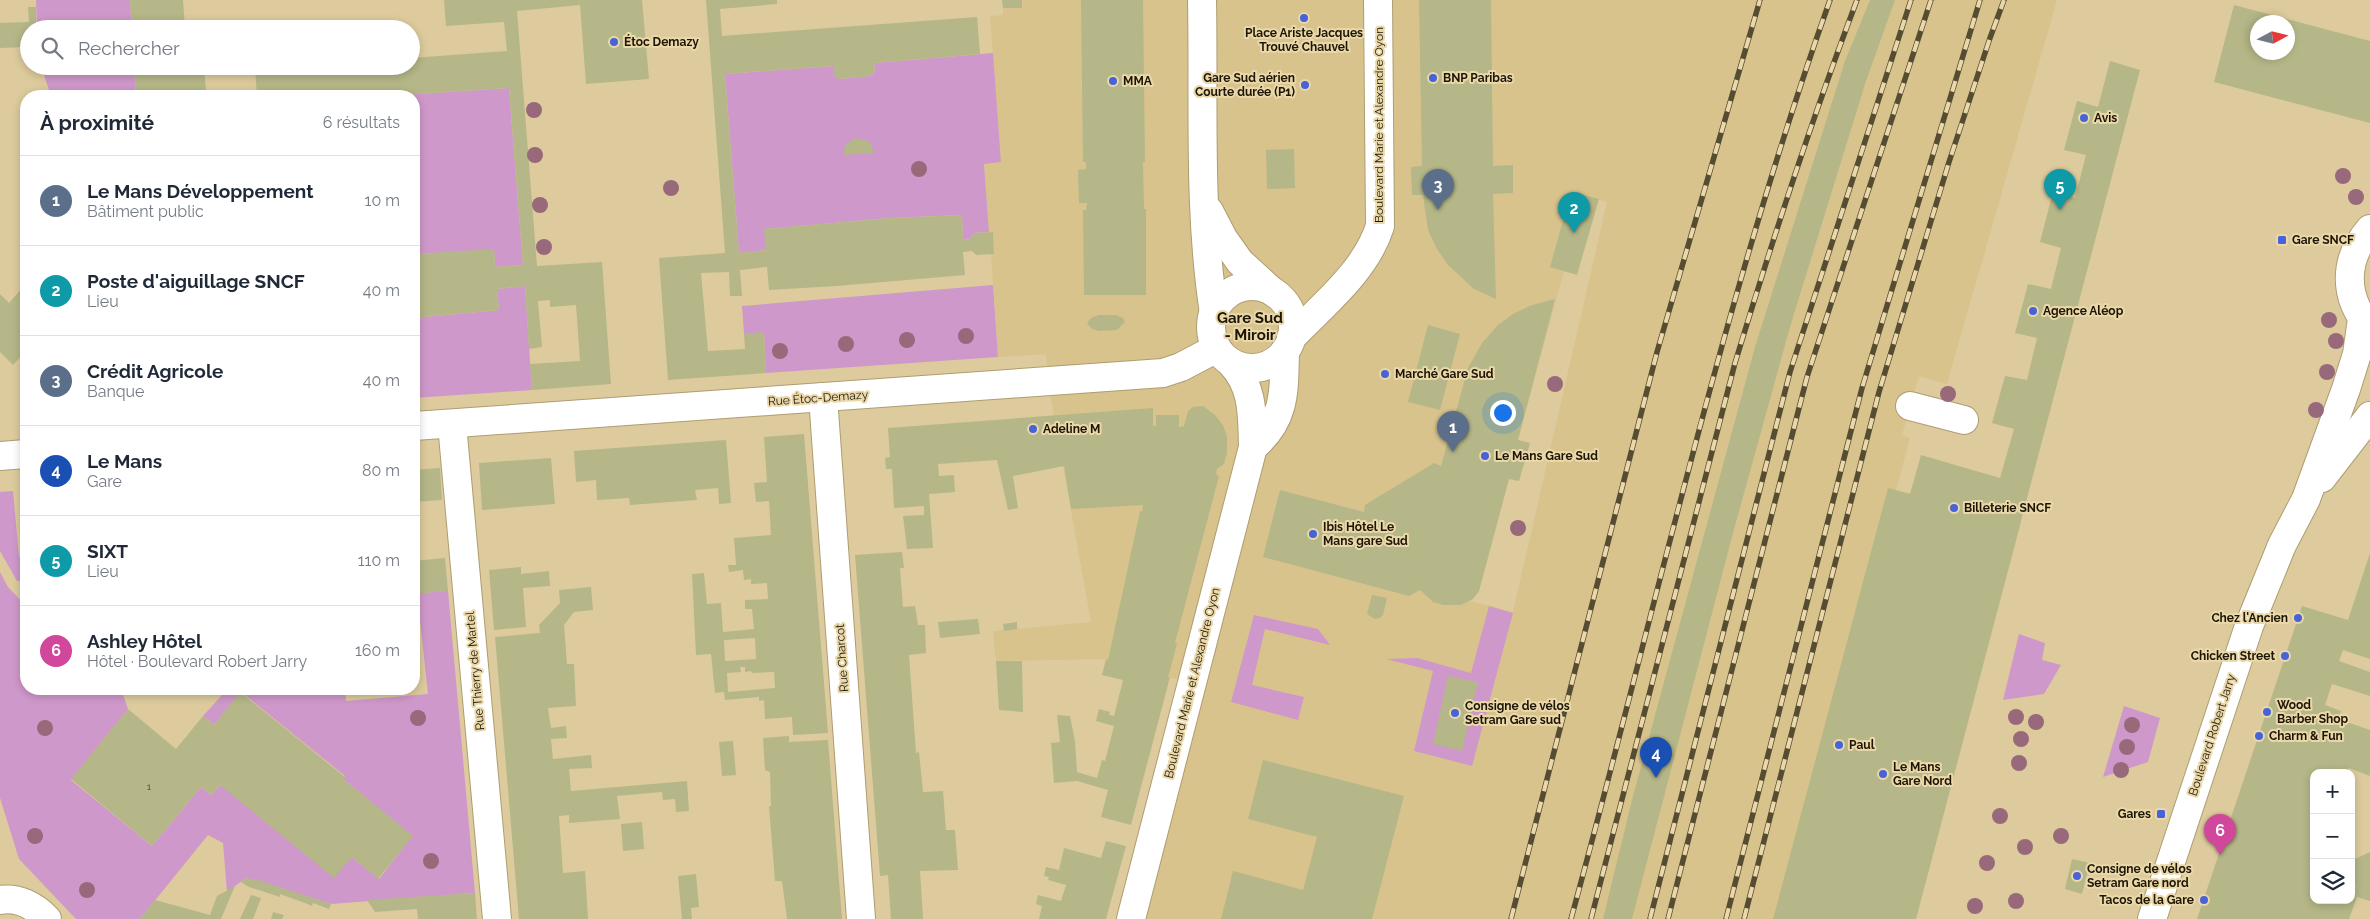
<!DOCTYPE html>
<html lang="fr">
<meta charset="utf-8">
<style>
:root{--surface:#fff;--page:#f2f2f3;--text:#1f2937;--muted:#747a83;--line:#e0e1e3;--accent:#4763d7}
body{margin:0;font-family:Raleway,sans-serif;background:var(--page);color:var(--text)}
.controls{position:absolute;right:15px;bottom:15px;display:grid;overflow:hidden;border-radius:10px;box-shadow:0 2px 8px #0003}
.controls button{width:45px;height:45px;display:grid;place-items:center;padding:0;border:0;border-bottom:1px solid var(--line);background:var(--surface);color:var(--text);font:25px sans-serif}
.compass{position:absolute;left:2250px;top:15px;width:45px;height:45px;border-radius:50%;background:var(--surface);box-shadow:0 2px 8px #0003;rotate:83deg}
.you{position:absolute;left:1502px;top:412px;width:18px;height:18px;margin:-12px;border:4px solid #fff;border-radius:50%;background:#1a73e8;box-shadow:0 0 0 8px #1a73e833}
.badge{display:grid;place-items:center;width:32px;height:32px;border-radius:50%;background:var(--accent);color:#fff;font-size:16px;font-weight:700}
.pin{position:absolute;translate:-50% -41px;filter:drop-shadow(0 1px 2px #0008)}
.pin::after{content:'';position:absolute;top:26px;width:18px;height:15px;background:inherit;clip-path:polygon(0 0,100% 0,50% 100%)}
.list{margin:0;padding:0;list-style:none}
h2{display:flex;justify-content:space-between;align-items:center;height:65px;margin:0;padding:0 20px;font-size:21px}
h2 small{font-size:16px;font-weight:400;color:var(--muted)}
.list li{display:grid;grid-template-columns:32px 1fr auto;gap:15px;align-items:center;box-sizing:border-box;height:90px;padding:0 20px;border-top:1px solid var(--line)}
.list b{display:block;font-size:19px;white-space:nowrap}
.list p{margin:0;font-size:16px;white-space:nowrap;color:var(--muted)}
.list em{font-size:16px;font-style:normal;color:var(--muted)}
.icon{flex:none;width:28px;height:28px;fill:none;stroke:currentColor;stroke-width:2;stroke-linecap:round;stroke-linejoin:round}
.map{position:relative;flex:none;width:2370px;height:919px;overflow:hidden}
.search{position:absolute;background:var(--surface);box-shadow:0 2px 8px #0003;left:20px;top:20px;width:400px;height:55px;display:flex;align-items:center;gap:12px;box-sizing:border-box;padding:0 18px;border-radius:28px;color:var(--muted);font-size:19px}
.panel{position:absolute;background:var(--surface);box-shadow:0 2px 8px #0003;left:20px;top:90px;width:400px;height:605px;border-radius:20px}
.map>svg:first-child{display:block}
</style>
<div class="map">
<svg width="2370" height="919" viewBox="0 0 2370 919">
<rect width="100%" height="100%" fill="#ddcb9d"/>
<path fill="#d8c38d" fill-rule="evenodd" d="M1022 0H2057L1947 384 1919 376 1902 435 1910 438 1896 490 2021 523 1916 919H1131L1193 684 1106 659 996 661 993 631 1091 622 1048 382 1046 354 998 357 991 254H994L993 232H989L984 163 1001 162 990 16 1003 15V8H1022ZM1571 192 1607 202 1513 612 1470 601 1479 591 1509 479 1519 481 1530 443 1518 440 1564 271 1550 267Z"/>
<g fill="#cf98ca">
<path d="M36 0H130L132 29H37Z"/>
<path d="M993 53 1001 162 984 164 989 232 974 233 970 239 963 240 962 215 890 218 765 229 766 250 739 253 725 74 833 66V75L840 79 870 76 875 71 874 63Z"/>
<path d="M41 66H134L136 96 206 91V96H51Z"/>
<path d="M509 88 523 265 495 267 494 250 414 254V96H389Z"/>
<path d="M993 285 998 357 766 373 764 333 744 334 742 306Z"/>
<path d="M525 286 532 390 414 398V318L499 310 497 289Z"/>
<path d="M13 491 19 557H26V580L17 581 0 551V492Z"/>
<path d="M0 572 8 587 26 606V689H121L128 709 71 780 152 846 201 787 211 795 220 785 352 857 379 879 412 836 343 779 345 776 241 692 214 725 203 716 222 695 221 689H345L346 701 428 694 417 593 448 591 475 893 331 904 246 878 227 892 223 843 208 835 140 919H76L19 859 0 798Z"/>
<path d="M1489 606 1513 613 1472 766 1414 751 1433 671 1386 659 1417 658 1471 673Z"/>
<path d="M1254 615 1318 629 1330 645 1265 629 1252 685 1304 697 1298 720 1231 702Z"/>
<path d="M2019 634 2045 643 2042 660 2061 665 2044 694 2003 700Z"/>
<path d="M2124 706 2160 718 2148 762 2103 777Z"/>
</g>
<g fill="#b5b788" fill-rule="evenodd">
<path d="M130 0H183L185 29H132Z"/>
<path d="M444 0H642L649 79 586 84 580 5 517 11 537 266 602 262 611 384 532 390 530 364 580 361 576 305 550 307V300L538 301 542 347 529 349 525 286 497 289 499 310 414 318V254L494 249 495 267 523 265 509 88 389 96H257L255 68 287 66H411V58L507 51 504 22 446 26Z"/>
<path d="M706 0H777V4L720 9 722 36 977 17 980 54 874 63 875 71 870 76 840 79 833 75V66L725 74 739 253 766 250 764 229 891 218 962 215 963 240 970 239 974 233 993 232 994 254 976 255 972 251 963 252 965 275 837 286 769 290 767 267 740 270 742 296H730L729 272 701 273 708 351 745 349 744 334 764 332 766 373 668 380 659 258 725 253Z"/>
<path d="M1002 0H1022V8H1003Z"/>
<path d="M1081 0H1143L1145 162H1143L1144 209H1146V295H1084L1083 210H1086L1087 203H1079L1078 170 1086 169V162H1083Z"/>
<path d="M1419 0H1491L1493 166 1513 165V193L1493 194 1496 299 1474 289 1448 265 1437 249 1428 230 1423 195H1412L1411 167 1422 166Z"/>
<path d="M1870 0H1895L1866 81 1790 327 1733 533 1632 919H1603L1632 800 1755 347 1845 61Z"/>
<path d="M2234 5 2370 41V123L2214 82ZM2258 22H2288V52H2258Z"/>
<path d="M28 7H36V21L37 29H29V47L0 48V23L29 22Z"/>
<path d="M2110 61 2140 70 1916 919H1773L1888 488 1910 494 1921 455 2000 478 2014 429 1992 423 2005 376 2027 380 2037 338 2015 333 2028 284 2051 289 2061 248 2040 242 2053 192 2075 198 2086 155 2064 150 2077 101 2098 107Z"/>
<path d="M134 66H204L206 91 136 96Z"/>
<path d="M855 138 868 141 871 144 874 153 844 155 845 145Z"/>
<path d="M1294 149 1295 188 1267 189 1266 150Z"/>
<path d="M1571 192 1599 199 1577 275 1550 267Z"/>
<path d="M24 286 26 288V351L13 365 0 352V294L9 303Z"/>
<path d="M1555 299 1518 440 1530 443 1519 481 1509 479 1479 591 1473 599 1461 605H1443L1433 602 1420 590 1409 596 1263 557 1280 490 1364 512 1365 505 1434 463 1441 466 1468 368 1482 343 1498 325 1513 314 1532 305Z"/>
<path d="M1099 315H1116L1123 318 1125 322 1117 330 1099 331 1092 329 1087 323 1091 318Z"/>
<path d="M1428 325 1460 334 1440 410 1408 402Z"/>
<path d="M1203 406 1215 415 1223 425 1227 437V453L1224 464 1217 469 1216 474 1219 476 1175 643 1177 644 1168 677H1170L1131 825 1101 817 1108 790 1077 781 1054 783 1051 743 1060 742 1057 715 1070 716 1075 741 1077 772 1097 778 1102 760 1105 761 1114 726 1096 721 1099 709 1110 712 1109 715 1114 716 1123 680 1102 675 1106 659 1108 660 1140 511 1142 512 1143 505 1071 509 1064 466 1013 476 1018 508 1008 510 997 460 938 464 939 476 954 475 955 492 929 494 933 548 907 549 903 516 924 515V506L894 508 892 469H886L885 458 890 457 888 428 1153 408V426H1156V415H1179V427L1184 426 1188 411 1193 407Z"/>
<path d="M804 434 828 733 793 735 792 717 765 719 764 700 759 701V697L725 700 724 692 715 693 711 654 696 655 692 574 704 573 707 604 721 603 723 632 754 629 752 609H745V600L768 599 767 583 751 584V579L744 580 743 570 729 572 728 565H736L734 538 771 535 769 501 756 502 754 483 767 482 764 437ZM755 638 756 659 725 661 724 640ZM740 667H745V672L751 671 752 673 774 672 775 688 728 692 727 673 741 672Z"/>
<path d="M726 440 731 503 719 504 718 488 695 490 697 500 630 505 629 498 597 500 596 480 576 482 574 451Z"/>
<path d="M551 458 555 504 482 510 479 463Z"/>
<path d="M440 468 442 500 414 502V470Z"/>
<path d="M902 552 904 568H900L903 607 915 606 918 625H925L926 653 909 655 916 753 919 752 923 792 943 791 946 830H955L958 870 920 871 923 919H891L888 875 880 876 855 555Z"/>
<path d="M2370 553V659L2343 650 2339 661 2370 672V696L2332 684 2325 705 2341 711 2338 719 2370 730V776L2349 768 2347 773H2314V877L2310 887 2314 888V900H2351V889L2356 887 2351 876V861L2370 852V901L2357 897 2349 919H2197L2302 606 2348 620Z"/>
<path d="M445 558 448 591 414 594V561Z"/>
<path d="M521 567V574L549 571 550 586 523 588 526 627 494 630 489 570Z"/>
<path d="M591 587 593 610 574 612 564 625 567 664H574L576 706 548 708 551 728 566 726 567 738 551 739 553 759 591 755 592 768 569 769 571 791 687 781 689 811 676 812 675 799 663 800 662 792 617 796 620 819 569 823V815L559 816 563 873 585 871 588 919H519L495 637 540 633 539 625 560 603 559 590Z"/>
<path d="M1372 595 1387 598 1383 615 1380 618 1375 619 1367 614Z"/>
<path d="M978 619 980 634 940 638 938 622Z"/>
<path d="M1017 622V629L1004 631 1003 624Z"/>
<path d="M996 661H1022L1023 712 999 710Z"/>
<path d="M1448 676 1478 682 1462 751 1433 744Z"/>
<path d="M240 692 345 777 343 779 413 836 378 879 352 857 334 878 220 785 211 795 201 787 152 846 71 779 128 709 176 749 203 716 214 725Z"/>
<path d="M789 736V742L828 740 842 919H787L782 881H775L769 806H771L770 772 765 770 763 738Z"/>
<path d="M733 741 736 775 722 776 719 742Z"/>
<path d="M1263 760 1404 796 1372 919H1221L1233 871 1303 890 1317 837 1248 819Z"/>
<path d="M642 822 644 849 623 851 621 824Z"/>
<path d="M1106 841 1126 846 1106 919H1039L1042 906 1036 904 1038 895 1061 901 1066 885 1048 880 1049 877 1044 876 1046 867 1059 870 1064 848 1101 858Z"/>
<path d="M2072 859 2090 863 2082 894 2065 889Z"/>
<path d="M696 874 699 907 691 908 692 919H682L678 876Z"/>
<path d="M246 878 258 880 331 904 329 909 313 903 312 906 305 903 280 894V897L249 887 241 882Z"/>
<path d="M235 886 221 919H140L155 900 210 915 217 896Z"/>
<path d="M475 893 477 919H418L417 909 375 912 367 900Z"/>
<path d="M251 895 261 898 253 919H240Z"/>
<path d="M273 912 284 915 282 919H271Z"/>
</g>
<g fill="none" stroke-linecap="round" stroke-linejoin="round">
<defs>
<g id="minor">
<path d="M1202 0C1204 103 1198 211 1214 313"/>
<path d="M1209 211 1223 238 1240 262 1274 293"/>
<circle cx="1252" cy="327" r="41"/>
<path d="M1291 338C1323 305 1366 271 1380 226L1378 0"/>
<path d="M823 397 861 919"/>
<path d="M1910 406 1964 420"/>
<path d="M452 424 497 919"/>
<path d="M414 426 1163 373 1181 367 1217 348"/>
<path d="M1253 447C1286 420 1284 391 1285 351"/>
<path d="M0 456 26 454"/>
<path d="M0 900C18 897 35 906 47 919"/>
<path d="M1131 919 1253 447C1252 416 1254 387 1231 363"/>
</g>
<g id="major">
<path d="M2370 229C2343 260 2343 297 2370 328"/>
<path d="M2322 478 2370 416"/>
<path d="M2152 919 2249 626 2282 545 2306 499 2346 389 2357 354 2362 319"/>
</g>
</defs>
<use href="#minor" stroke="#ae9d71" stroke-width="30"/>
<use href="#major" stroke="#ae9d71" stroke-width="30"/>
<use href="#minor" stroke="#fff" stroke-width="28"/>
<use href="#major" stroke="#fff" stroke-width="28"/>
<defs>
<g id="rail">
<path d="M1511 919 1657 352 1760 0"/>
<path d="M1571 919C1655 612 1723 300 1830 0"/>
<path d="M1591 919 1735 363C1772 241 1812 119 1857 0"/>
<path d="M1650 919 1790 372 1911 0"/>
<path d="M1668 919 1807 377 1931 0"/>
<path d="M1726 919 1862 388 1980 0"/>
<path d="M1744 919 1879 392 1949 162 1990 38 2004 0"/>
</g>
</defs>
<use href="#rail" stroke="#564c32" stroke-width="5.5"/>
<use href="#rail" stroke="#ead8aa" stroke-width="4" stroke-dasharray="11" stroke-linecap="butt"/>
</g>
<g fill="#98697a">
<circle cx="534" cy="110" r="8"/>
<circle cx="535" cy="155" r="8"/>
<circle cx="919" cy="169" r="8"/>
<circle cx="2343" cy="176" r="8"/>
<circle cx="671" cy="188" r="8"/>
<circle cx="2356" cy="197" r="8"/>
<circle cx="540" cy="205" r="8"/>
<circle cx="544" cy="247" r="8"/>
<circle cx="2329" cy="320" r="8"/>
<circle cx="966" cy="336" r="8"/>
<circle cx="907" cy="340" r="8"/>
<circle cx="2336" cy="341" r="8"/>
<circle cx="846" cy="344" r="8"/>
<circle cx="780" cy="351" r="8"/>
<circle cx="2327" cy="372" r="8"/>
<circle cx="1555" cy="384" r="8"/>
<circle cx="1948" cy="394" r="8"/>
<circle cx="2316" cy="410" r="8"/>
<circle cx="1518" cy="528" r="8"/>
<circle cx="2016" cy="717" r="8"/>
<circle cx="418" cy="718" r="8"/>
<circle cx="2036" cy="722" r="8"/>
<circle cx="2132" cy="725" r="8"/>
<circle cx="45" cy="728" r="8"/>
<circle cx="2021" cy="739" r="8"/>
<circle cx="2127" cy="747" r="8"/>
<circle cx="2019" cy="763" r="8"/>
<circle cx="2121" cy="770" r="8"/>
<circle cx="2000" cy="816" r="8"/>
<circle cx="35" cy="836" r="8"/>
<circle cx="2061" cy="836" r="8"/>
<circle cx="2025" cy="847" r="8"/>
<circle cx="431" cy="861" r="8"/>
<circle cx="1987" cy="863" r="8"/>
<circle cx="87" cy="890" r="8"/>
<circle cx="2016" cy="901" r="8"/>
<circle cx="1975" cy="906" r="8"/>
</g>
<g fill="#4763d7" stroke="#ead8aa" stroke-width="2">
<circle cx="1304" cy="18" r="5"/>
<circle cx="614" cy="42" r="5"/>
<circle cx="1433" cy="78" r="5"/>
<circle cx="1113" cy="81" r="5"/>
<circle cx="1305" cy="85" r="5"/>
<circle cx="2084" cy="118" r="5"/>
<rect x="2277" y="235" width="10" height="10" rx="2.5"/>
<circle cx="2033" cy="311" r="5"/>
<circle cx="1385" cy="374" r="5"/>
<circle cx="1033" cy="429" r="5"/>
<circle cx="1485" cy="456" r="5"/>
<circle cx="1954" cy="508" r="5"/>
<circle cx="1313" cy="534" r="5"/>
<circle cx="2298" cy="618" r="5"/>
<circle cx="2285" cy="656" r="5"/>
<circle cx="2267" cy="712" r="5"/>
<circle cx="1455" cy="713" r="5"/>
<circle cx="2259" cy="736" r="5"/>
<circle cx="1839" cy="745" r="5"/>
<circle cx="1883" cy="774" r="5"/>
<rect x="2156" y="809" width="10" height="10" rx="2.5"/>
<circle cx="2077" cy="876" r="5"/>
<circle cx="2204" cy="900" r="5"/>
</g>
<g text-anchor="middle" dominant-baseline="central" stroke-width="4" stroke-linejoin="round" paint-order="stroke">
<g font-size="10" fill="#433e26">
<text x="149" y="786">1</text>
</g>
<g font-size="12" font-weight="bold" fill="#1d1605" stroke="#ead8aa" text-anchor="start">
<text x="1304" y="33" text-anchor="middle">Place Ariste Jacques<tspan x="1304" dy="14">Trouvé Chauvel</tspan></text>
<text x="624" y="42">Étoc Demazy</text>
<text x="1295" y="78" text-anchor="end">Gare Sud aérien<tspan x="1295" dy="14">Courte durée (P1)</tspan></text>
<text x="1443" y="78">BNP Paribas</text>
<text x="1123" y="81">MMA</text>
<text x="2094" y="118">Avis</text>
<text x="2292" y="240">Gare SNCF</text>
<text x="2043" y="311">Agence Aléop</text>
<text x="1395" y="374">Marché Gare Sud</text>
<text x="1043" y="429">Adeline M</text>
<text x="1495" y="456">Le Mans Gare Sud</text>
<text x="1964" y="508">Billeterie SNCF</text>
<text x="1323" y="527">Ibis Hôtel Le<tspan x="1323" dy="14">Mans gare Sud</tspan></text>
<text x="2288" y="618" text-anchor="end">Chez l'Ancien</text>
<text x="2275" y="656" text-anchor="end">Chicken Street</text>
<text x="2277" y="705">Wood<tspan x="2277" dy="14">Barber Shop</tspan></text>
<text x="1465" y="706">Consigne de vélos<tspan x="1465" dy="14">Setram Gare sud</tspan></text>
<text x="2269" y="736">Charm &amp; Fun</text>
<text x="1849" y="745">Paul</text>
<text x="1893" y="767">Le Mans<tspan x="1893" dy="14">Gare Nord</tspan></text>
<text x="2151" y="814" text-anchor="end">Gares</text>
<text x="2087" y="869">Consigne de vélos<tspan x="2087" dy="14">Setram Gare nord</tspan></text>
<text x="2194" y="900" text-anchor="end">Tacos de la Gare</text>
</g>
<g font-size="12" fill="#1d1605" stroke="#ead8aa">
<text transform="translate(1379 125) rotate(-90)">Boulevard Marie et Alexandre Oyon</text>
<text transform="translate(818 398) rotate(-4)">Rue Étoc-Demazy</text>
<text transform="translate(842 658) rotate(-94)">Rue Charcot</text>
<text transform="translate(475 671) rotate(-95)">Rue Thierry de Martel</text>
<text transform="translate(1192 683) rotate(-76)">Boulevard Marie et Alexandre Oyon</text>
<text transform="translate(2212 735) rotate(-72)">Boulevard Robert Jarry</text>
</g>
<g font-size="15" font-weight="bold" fill="#1d1605" stroke="#ead8aa">
<text x="1250" y="318">Gare Sud<tspan x="1250" dy="17">- Miroir</tspan></text>
</g>
</g>
</svg>
<div class="controls">
<button>+</button>
<button>−</button>
<button><svg class="icon" aria-label="layers" viewBox="0 0 24 24"><path d="M12 4l9 5-9 5-9-5zM3 14l9 5 9-5"/></svg></button>
</div>
<svg class="compass" viewBox="-18 -18 36 36"><path d="M0-13l5 13h-10z" fill="#e53935"/><path d="M0 13l5-13h-10z" fill="#747a83"/></svg>
<div class="you"></div>
<div class="pin badge" style="left:1453px;top:452px;background:#5c6f8a">1</div>
<div class="pin badge" style="left:1574px;top:233px;background:#0f9aa8">2</div>
<div class="pin badge" style="left:1438px;top:210px;background:#5c6f8a">3</div>
<div class="pin badge" style="left:1656px;top:778px;background:#1a4fb4">4</div>
<div class="pin badge" style="left:2060px;top:210px;background:#0f9aa8">5</div>
<div class="pin badge" style="left:2220px;top:855px;background:#d1479c">6</div>
<div class="search"><svg class="icon" aria-label="search" viewBox="0 0 24 24"><circle cx="10" cy="10" r="6"/><path d="M15 15l6 6"/></svg>Rechercher</div>
<section class="panel">
<h2>À proximité<small>6 résultats</small></h2>
<ul class="list">
<li><span class="badge" style="background:#5c6f8a">1</span><div><b>Le Mans Développement</b><p>Bâtiment public</p></div><em>10 m</em></li>
<li><span class="badge" style="background:#0f9aa8">2</span><div><b>Poste d'aiguillage SNCF</b><p>Lieu</p></div><em>40 m</em></li>
<li><span class="badge" style="background:#5c6f8a">3</span><div><b>Crédit Agricole</b><p>Banque</p></div><em>40 m</em></li>
<li><span class="badge" style="background:#1a4fb4">4</span><div><b>Le Mans</b><p>Gare</p></div><em>80 m</em></li>
<li><span class="badge" style="background:#0f9aa8">5</span><div><b>SIXT</b><p>Lieu</p></div><em>110 m</em></li>
<li><span class="badge" style="background:#d1479c">6</span><div><b>Ashley Hôtel</b><p>Hôtel · Boulevard Robert Jarry</p></div><em>160 m</em></li>
</ul>
</section>
</div>
